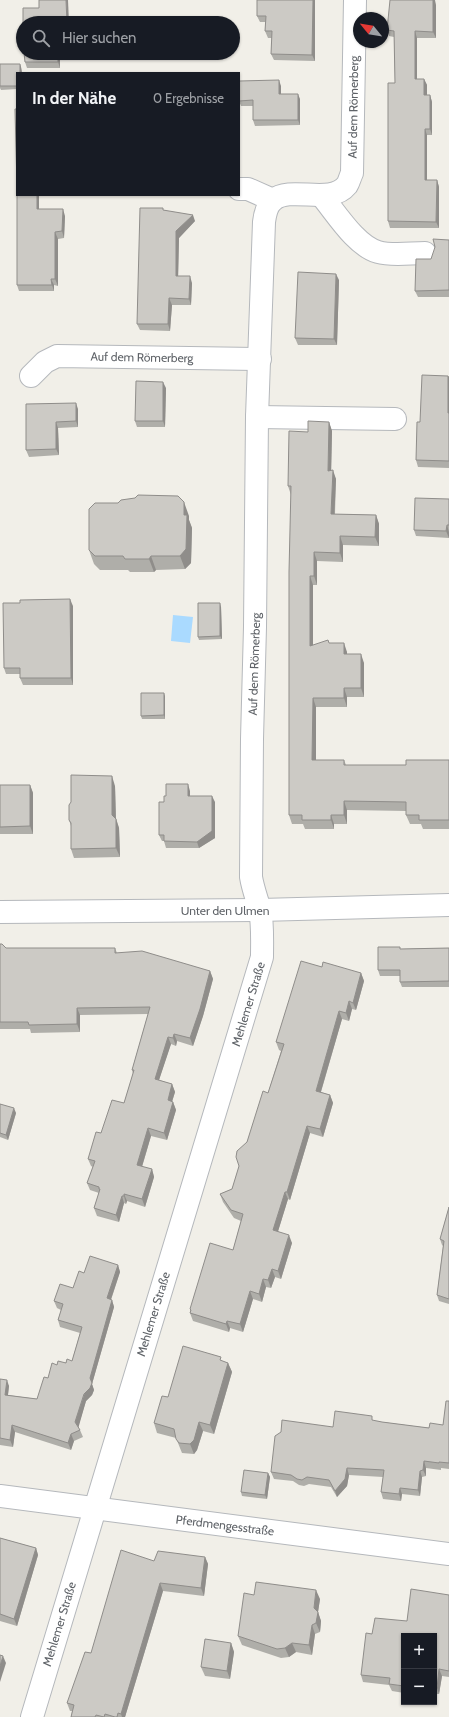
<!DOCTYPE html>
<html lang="de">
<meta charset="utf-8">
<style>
:root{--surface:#171b24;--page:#242831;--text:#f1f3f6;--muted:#9ea1a6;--line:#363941}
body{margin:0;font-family:Cabin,sans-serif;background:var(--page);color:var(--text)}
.controls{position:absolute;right:12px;bottom:12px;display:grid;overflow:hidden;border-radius:0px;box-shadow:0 1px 3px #0004}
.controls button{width:36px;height:36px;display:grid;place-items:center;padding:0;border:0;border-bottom:1px solid var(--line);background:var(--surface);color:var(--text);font:20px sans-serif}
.compass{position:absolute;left:353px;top:12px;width:36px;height:36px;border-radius:50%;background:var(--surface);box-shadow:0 1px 3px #0004;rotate:300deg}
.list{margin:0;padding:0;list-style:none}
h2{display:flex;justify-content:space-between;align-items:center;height:52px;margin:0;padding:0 16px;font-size:17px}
h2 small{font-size:13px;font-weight:400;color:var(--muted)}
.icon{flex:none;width:22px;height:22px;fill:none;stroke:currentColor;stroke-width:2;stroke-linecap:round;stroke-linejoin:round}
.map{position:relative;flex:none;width:449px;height:1717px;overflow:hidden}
.search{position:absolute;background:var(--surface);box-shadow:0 1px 3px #0004;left:16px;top:16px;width:224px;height:44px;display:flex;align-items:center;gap:10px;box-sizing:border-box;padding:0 14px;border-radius:22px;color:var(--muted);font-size:15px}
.panel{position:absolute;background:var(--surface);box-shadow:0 1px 3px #0004;left:16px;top:72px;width:224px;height:124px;border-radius:0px}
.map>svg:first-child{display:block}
</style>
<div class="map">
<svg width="449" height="1717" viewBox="0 0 449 1717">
<rect width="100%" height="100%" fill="#f1efe8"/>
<path fill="#aadaff" d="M173 615 193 617 190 643 171 641Z"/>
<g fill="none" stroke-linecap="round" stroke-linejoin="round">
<defs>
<g id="minor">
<path d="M239 189H248L273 200"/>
<path d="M321 195C336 213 356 246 378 252 392 256 410 253 425 253"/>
<path d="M31 376 45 362 57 356 260 359"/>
<path d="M257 417 395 419"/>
<path d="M0 912 260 910 449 905"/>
<path d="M0 1496 449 1554"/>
<path d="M32 1717 262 957C262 941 263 925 260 910 257 899 253 889 251 877L252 739 255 627 257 417 264 222C265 214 267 205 273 200 292 185 330 206 347 185 349 182 350 177 352 173L355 0"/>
</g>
</defs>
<use href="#minor" stroke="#b5b8bc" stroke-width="24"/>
<use href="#minor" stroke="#fff" stroke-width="22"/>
</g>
<g fill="#afaea9">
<path d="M257 0H315V61L274 60 271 54 272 38H268L265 31 266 22H260L257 16Z"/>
<path d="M436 5V38H417V79H424L427 85V95H430L432 102V135H427V180H437L439 187V228H390L388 221 395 83 394 37 389 36 387 30Z"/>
<path d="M24 53H60V68H27L25 62Z"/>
<path d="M0 64H20L21 67 22 73H17V89L1 90 0 88Z"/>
<path d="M281 86V94L300 99V125L255 126 253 120V106H241L239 101Z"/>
<path d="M17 195H39V209L65 216 64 238 58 239V286L54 285V291H19L17 285Z"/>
<path d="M164 210 195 221 179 238 178 276 192 283 191 305H172L170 331 140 330 137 324Z"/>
<path d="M449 240V297H418L415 291 431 259Z"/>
<path d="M339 280 337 345H298L295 338Z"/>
<path d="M448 376 449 377V468L418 467 416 460 420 422Z"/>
<path d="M166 388 165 427H137L135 421Z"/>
<path d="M26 404 78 409V427L58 428 59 455 29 457 26 450Z"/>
<path d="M329 422 332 431 331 470 336 479 335 514 376 515 379 524V546L343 545V562L317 561V585H313V645L329 643 347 652V654L364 663V697H347V707H316V760H344L346 765H406L449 760V829H423L421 824H410L406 815V811L347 810V824H334V829H305L303 824H292L289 815 291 495 288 486 308 432Z"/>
<path d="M449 499V538L416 536 414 530Z"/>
<path d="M118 503 189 516V520L192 528 191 563 185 569 156 570 154 572H130L128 570H100L94 564 89 550Z"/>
<path d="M73 606V685H23L20 678V674H6L4 668Z"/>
<path d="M221 607 222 639 199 640 198 637Z"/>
<path d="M165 696V719H142L141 716Z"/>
<path d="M0 785H30L33 793V834H0Z"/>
<path d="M115 786 116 818 119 828 120 857 74 858 71 849V826L69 820Z"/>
<path d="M190 791V796L215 802V838L199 848H166L164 841H162L159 835 164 802Z"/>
<path d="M0 944 6 948H115L117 953 210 971 213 979 203 1016 193 1046 177 1041 176 1046 171 1044 159 1080 172 1084 175 1092 172 1102H173L176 1110 167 1140 151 1136 142 1167 152 1169 154 1177 145 1207 127 1201 126 1204 124 1203 119 1222 97 1216 94 1208 99 1193 90 1190 87 1183 93 1167 91 1166 88 1159 101 1133 124 1103 133 1074 132 1070 148 1014 80 1015V1032L31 1033 30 1029H0Z"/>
<path d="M449 948V987H402L400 982V976H380L378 970 400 949Z"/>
<path d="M322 967 361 973 364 981 356 1010 352 1009 349 1021 342 1019 321 1092 330 1095 333 1103 323 1137 310 1133 290 1200 288 1199 278 1231 292 1243 281 1279 275 1277 271 1288 266 1287 262 1302 253 1299 243 1332 230 1328 229 1332 193 1321 190 1313V1309L233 1250 241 1221 234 1218 223 1202 220 1194 232 1189 247 1142 268 1093 281 1051 279 1050 276 1042Z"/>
<path d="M0 1104 16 1113 8 1140 0 1137Z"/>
<path d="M449 1207V1304L439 1301 437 1295 443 1246 442 1245 440 1239Z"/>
<path d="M118 1265 120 1272 111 1300H112L114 1307 92 1384 94 1390 92 1395 86 1401 78 1427 80 1430 83 1437 74 1441 71 1450 15 1432 13 1447 0 1445V1379L9 1386 8 1395 37 1399 48 1378 57 1365 72 1361 80 1333 60 1327 58 1320 61 1310 57 1308 54 1301 73 1288 84 1273Z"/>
<path d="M222 1361 228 1363 232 1372 214 1434 203 1431 197 1450 194 1454 182 1453 176 1438 157 1433 154 1423 168 1397Z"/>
<path d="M449 1401V1469L441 1468V1470L426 1468V1476L422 1477 420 1496 402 1494 401 1501 383 1499 381 1492 383 1477 349 1475 347 1486 337 1497 331 1487 309 1484 304 1486 299 1485 293 1481 274 1479 271 1472 333 1427 374 1421 429 1428 443 1425Z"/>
<path d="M268 1473 270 1477 267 1499 242 1496 241 1492Z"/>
<path d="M0 1538 36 1548 38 1555 17 1626 0 1621Z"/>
<path d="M205 1557 208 1564 204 1596 163 1591 125 1717H71L72 1711H70L67 1703 91 1653 154 1561Z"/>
<path d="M254 1595 320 1599 318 1612 321 1621 320 1632 315 1634 312 1655 296 1652 289 1657 281 1658 242 1645 238 1636Z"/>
<path d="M449 1595V1677L442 1676 439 1694H434V1636H404V1693L392 1691 389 1685 363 1682 361 1675 372 1634 407 1621Z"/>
<path d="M231 1643 234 1652 230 1679 205 1676 201 1667Z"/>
</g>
<g fill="#8f8d8a">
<path d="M66 0H68L69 23H67Z"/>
<path d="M313 0H315V61L312 55Z"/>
<path d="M433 0H435L436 5V38L433 32Z"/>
<path d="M415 31 417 38V85L415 79Z"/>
<path d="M58 53H60V68L58 62Z"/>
<path d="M20 64 21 67 22 73H20Z"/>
<path d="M424 79 427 85V101L424 95Z"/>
<path d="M279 80 281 86V100L279 94Z"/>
<path d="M298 94 300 99V125L298 120Z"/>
<path d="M430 95 432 102V135L430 129Z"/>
<path d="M425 129 427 135V187L425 180Z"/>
<path d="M437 180 439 187V228L436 222Z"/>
<path d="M37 195H39V216L37 209Z"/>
<path d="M63 209 65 216 64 238 62 231Z"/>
<path d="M193 215 195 221 179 238 178 282 176 276V231Z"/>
<path d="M55 232 58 239V286L55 279Z"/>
<path d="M336 274 339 280 337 345 334 339Z"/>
<path d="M190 276 192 283 191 305 189 299Z"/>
<path d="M51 279 54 285V291L52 285Z"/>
<path d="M169 298 172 305 170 331 168 324Z"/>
<path d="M448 376 449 377V417L448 413Z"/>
<path d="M163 382 166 388 165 427 163 421Z"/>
<path d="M76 403 78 409V427L76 421Z"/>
<path d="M56 422 58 428 59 455 56 449Z"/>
<path d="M329 422 332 431 331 479 328 471Z"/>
<path d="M333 470 336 479 334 523 331 514Z"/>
<path d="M184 502 189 516V520L192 528 191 563 185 569 180 556 184 515Z"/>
<path d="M376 515 379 524V546L375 537Z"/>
<path d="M447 525 449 532V538L446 531Z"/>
<path d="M340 536 343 545V562L340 553Z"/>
<path d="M314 552 317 561V585L314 576Z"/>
<path d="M151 556 156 570 154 572 149 559Z"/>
<path d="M310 576 313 585V654L310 646Z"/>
<path d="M70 599 73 606V685L71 678Z"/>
<path d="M220 603 221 607 222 639 220 636Z"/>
<path d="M344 643 347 652V663L344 654Z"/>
<path d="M361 654 364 663V697L361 688Z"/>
<path d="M344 688 347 697V707L344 698Z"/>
<path d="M164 693 165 696V719L164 715Z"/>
<path d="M313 698 316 707V769L312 760Z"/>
<path d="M112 776 115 786 116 824 112 815Z"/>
<path d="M188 784 190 791V802L188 796Z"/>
<path d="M30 785 33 793V834L30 826Z"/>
<path d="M212 796 215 802V838L199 848 197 842Z"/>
<path d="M344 801 347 810V824L344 815Z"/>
<path d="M331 815 334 824V829L331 820Z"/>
<path d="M116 819 119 828 120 857 116 848Z"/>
<path d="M210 971 213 979 203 1016 193 1046 190 1038Z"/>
<path d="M361 973 364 981 356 1010 353 1003Z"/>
<path d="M349 1001 352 1009 349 1021 346 1013Z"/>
<path d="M77 1008 80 1015V1032L77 1024Z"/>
<path d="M339 1011 342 1019 319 1098 316 1091Z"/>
<path d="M174 1034 177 1041 176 1046 173 1038Z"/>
<path d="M168 1037 171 1044 157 1086 155 1079Z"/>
<path d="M172 1084 175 1092 170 1108 168 1100Z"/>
<path d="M330 1095 333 1103 323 1137 320 1129Z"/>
<path d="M173 1102 176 1110 167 1140 164 1133Z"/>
<path d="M14 1108 16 1113 8 1140 6 1135Z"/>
<path d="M307 1126 310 1133 290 1200 287 1192Z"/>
<path d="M148 1128 151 1136 140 1173 137 1165Z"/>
<path d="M152 1169 154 1177 145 1207 142 1199Z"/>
<path d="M285 1192 288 1199 276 1238 273 1230Z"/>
<path d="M124 1194 127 1201 126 1204 124 1196Z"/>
<path d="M122 1196 124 1203 119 1222 116 1215Z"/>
<path d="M289 1235 292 1243 281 1279 278 1271Z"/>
<path d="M118 1265 120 1272 109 1305 107 1298Z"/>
<path d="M272 1269 275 1277 271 1288 268 1280Z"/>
<path d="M263 1279 266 1287 262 1302 259 1294Z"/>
<path d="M250 1291 253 1299 243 1332 240 1324Z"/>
<path d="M112 1300 114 1307 92 1384 94 1390 92 1395 86 1401 78 1429 75 1422 90 1378Z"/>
<path d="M227 1321 230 1328 229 1332 226 1324Z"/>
<path d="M228 1363 232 1372 214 1434 210 1425Z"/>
<path d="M7 1380 9 1386 7 1402 5 1395Z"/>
<path d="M199 1422 203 1431 197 1450 194 1454 190 1444Z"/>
<path d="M12 1425 15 1432 13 1447 10 1440Z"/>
<path d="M71 1434 74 1441 71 1450 68 1443Z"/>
<path d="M424 1461 426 1468V1476L423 1470Z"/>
<path d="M347 1468 349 1475 347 1486 337 1497 335 1491Z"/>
<path d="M420 1471 422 1477 420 1496 418 1490Z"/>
<path d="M268 1473 270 1477 267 1499 265 1495Z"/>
<path d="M400 1488 402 1494 401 1501 399 1494Z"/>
<path d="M36 1548 38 1555 17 1626 14 1619Z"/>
<path d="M205 1557 208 1564 204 1596 201 1588Z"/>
<path d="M160 1583 163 1591 125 1717H122L121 1714Z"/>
<path d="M316 1590 320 1599 318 1612 321 1621 320 1632 316 1623 314 1608Z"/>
<path d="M312 1625 315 1634 312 1655 309 1645Z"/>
<path d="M231 1643 234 1652 230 1679 227 1671Z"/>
<path d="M292 1643 296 1652 289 1657 285 1648Z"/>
<path d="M3 1656 6 1663 0 1682V1666Z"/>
<path d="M439 1669 442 1676 439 1694 437 1688Z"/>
</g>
<g fill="#cccac5" stroke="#8f8d8a">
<path d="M39 0H66L67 23H23V8H39Z"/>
<path d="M257 0H313L312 55 271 54 272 31H265L266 16H257Z"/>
<path d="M390 0H433V32L415 31V79H424V95H430V129H425V180H437L436 222 388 221V83H395L394 31 387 30Z"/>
<path d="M24 53H58V62H25Z"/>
<path d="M0 64H20V73H17V86H0Z"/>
<path d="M279 80V94H298V120H253V100L239 101V81Z"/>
<path d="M15 109H17V186Z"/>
<path d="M17 195H37V209H63L62 231 55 232V279H51L52 285H17Z"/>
<path d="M140 208H163V210L193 215 176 231V276H190L189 299 169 298 168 324H137Z"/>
<path d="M433 239 449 240V290L415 291 416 259H431L435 247Z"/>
<path d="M298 272 336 274 334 339 295 338Z"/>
<path d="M422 375 448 376V413H449V461L416 460 417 422H420Z"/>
<path d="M136 381 163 382V421H135Z"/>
<path d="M76 403V421L56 422V449L26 450V404Z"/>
<path d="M308 421 329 422 328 471 333 470 331 514 376 515 375 537 340 536V553L314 552V576H310V646L328 640 329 643H344V654H361V688H344V698H313L312 760H344V765H406V760H449V820H419V815H406V802L344 801V815H331V820H302V815H289V572L291 486H288L289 431 308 432Z"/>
<path d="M138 495 178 496 184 502V515H187L186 549 180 556H151L149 559H125L123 556H95L89 550V509L95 503H118L121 500 135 498Z"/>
<path d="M415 498 449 499V525H447L446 531 414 530Z"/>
<path d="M70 599 71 678H20V668H4L3 603H20V600Z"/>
<path d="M198 603H220V636L198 637Z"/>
<path d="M141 693H164V715L141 716Z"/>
<path d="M71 775 112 776V815L116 819V848L71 849V823L69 820V805L71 802Z"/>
<path d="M166 784H188V796H212V831L197 842 164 841V835H159V802H164V796H166Z"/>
<path d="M0 785H30V826L0 827Z"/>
<path d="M0 944H2L6 948H115V953L142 951 210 971 200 1009 190 1038 174 1034 173 1038 168 1037 155 1079 172 1084 168 1100 173 1102 164 1133 148 1128 137 1165 152 1169 142 1199 124 1194V1196H122L116 1215 94 1208 100 1189H99V1187L87 1183 95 1161 88 1159 96 1132 101 1133 112 1100 124 1103 134 1070H132L150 1007 77 1008V1024L29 1025 28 1022H0Z"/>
<path d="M378 947H400V949L449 948V981L400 982V970H378Z"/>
<path d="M301 961 322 967 323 962 361 973 353 1003 349 1001 346 1013 339 1011 316 1091 330 1095 320 1129 307 1126 287 1192H285L273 1230 289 1235 278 1271 272 1269 268 1280 263 1279 259 1294 250 1291 240 1324 227 1321 226 1324 190 1313 191 1310 190 1309 210 1243 233 1250 243 1214 231 1210 220 1194 232 1189 239 1166 236 1157 237 1151 247 1142 263 1091 268 1093 284 1044 276 1042Z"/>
<path d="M0 1104 14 1108 6 1135 0 1133Z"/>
<path d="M449 1207V1299L437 1295 444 1241 440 1239Z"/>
<path d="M90 1256 118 1265 107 1298 112 1300 90 1378 92 1383 90 1388 84 1394 75 1422 80 1430 71 1434 68 1443 12 1425 10 1440 0 1438V1379L7 1380 5 1395 37 1399 44 1377 48 1378 52 1363 57 1365 58 1361 66 1363 67 1359 72 1361 82 1327 58 1320 63 1304 54 1301 60 1284 73 1288 79 1271 84 1273Z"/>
<path d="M183 1346 221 1357 220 1360 228 1363 210 1425 199 1422 194 1440 190 1444 179 1443 176 1439 174 1429 154 1423 162 1396 168 1397Z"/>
<path d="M446 1401H449V1463L439 1462V1463L424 1461 423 1470 420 1471 418 1490 400 1488 399 1494 381 1492 384 1470 347 1468 345 1479 335 1491 329 1480 307 1477 302 1480 297 1479 291 1475 271 1472 275 1436 281 1432 282 1420 333 1427 335 1411 372 1416V1420L382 1422 429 1428 430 1423 443 1425Z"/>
<path d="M244 1470 268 1473 265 1495 241 1492Z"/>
<path d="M0 1538 36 1548 14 1619 0 1614Z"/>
<path d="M121 1550 154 1561 158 1551 205 1557 201 1588 160 1583 121 1714 118 1713 117 1717H115L105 1714 104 1717 96 1715 95 1717H71L74 1705 67 1703 85 1652 91 1653Z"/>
<path d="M256 1582 316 1590 314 1608 318 1612 316 1623 312 1625 309 1645 292 1643 285 1648 277 1649 238 1636 244 1593 254 1595Z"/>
<path d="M411 1589 449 1595V1671L439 1669 437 1688 434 1687V1636H404V1686L389 1684 390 1678 361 1675 366 1633 372 1634 375 1618 407 1621Z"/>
<path d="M205 1639 231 1643 227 1671 201 1667Z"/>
<path d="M0 1655 3 1656 0 1666Z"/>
</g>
<g text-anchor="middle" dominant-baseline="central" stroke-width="3" stroke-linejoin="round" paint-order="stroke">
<g font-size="12" fill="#5f6368" stroke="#fff">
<text transform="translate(353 107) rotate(-89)">Auf dem Römerberg</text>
<text transform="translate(142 357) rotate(1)">Auf dem Römerberg</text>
<text transform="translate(254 664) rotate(-88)">Auf dem Römerberg</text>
<text x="225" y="910">Unter den Ulmen</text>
<text transform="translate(248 1004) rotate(-73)">Mehlemer Straße</text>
<text transform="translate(153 1314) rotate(-73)">Mehlemer Straße</text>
<text transform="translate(225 1525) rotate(7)">Pferdmengesstraße</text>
<text transform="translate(59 1624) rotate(-73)">Mehlemer Straße</text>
</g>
</g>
</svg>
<div class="controls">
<button>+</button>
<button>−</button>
</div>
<svg class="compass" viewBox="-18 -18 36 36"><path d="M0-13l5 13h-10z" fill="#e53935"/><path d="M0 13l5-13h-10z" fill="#9ea1a6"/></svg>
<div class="search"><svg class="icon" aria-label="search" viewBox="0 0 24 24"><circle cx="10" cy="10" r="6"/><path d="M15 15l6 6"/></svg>Hier suchen</div>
<section class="panel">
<h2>In der Nähe<small>0 Ergebnisse</small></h2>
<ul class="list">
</ul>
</section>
</div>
